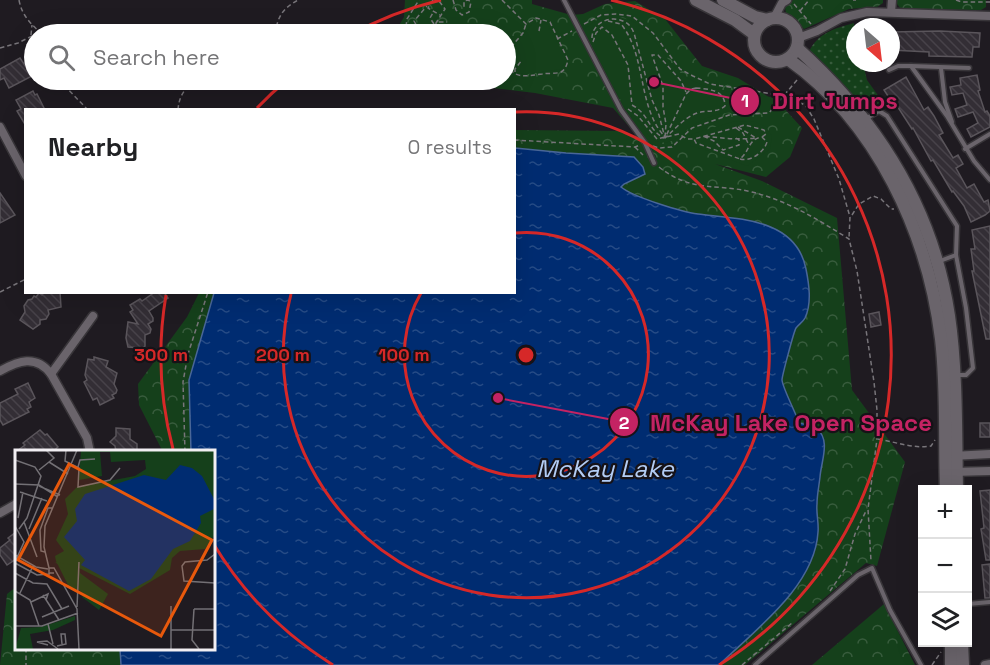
<!DOCTYPE html>
<meta charset="utf-8">
<style>
:root{--surface:#fff;--page:#f2f2f2;--text:#202124;--muted:#757577;--line:#e0e0e0}
body{margin:0;font-family:"Space Grotesk",sans-serif;background:var(--page);color:var(--text)}
.controls{position:absolute;right:18px;bottom:18px;display:grid;overflow:hidden;border-radius:0px;box-shadow:0 6px 24px #0002}
.controls button{width:54px;height:54px;display:grid;place-items:center;padding:0;border:0;border-bottom:2px solid var(--line);background:var(--surface);color:var(--text);font:30px sans-serif}
.compass{position:absolute;left:846px;top:18px;width:54px;height:54px;border-radius:50%;background:var(--surface);box-shadow:0 6px 24px #0002;rotate:152deg}
.list{margin:0;padding:0;list-style:none}
h2{display:flex;justify-content:space-between;align-items:center;height:78px;margin:0;padding:0 24px;font-size:26px}
h2 small{font-size:20px;font-weight:400;color:var(--muted)}
.icon{flex:none;width:33px;height:33px;fill:none;stroke:currentColor;stroke-width:2;stroke-linecap:round;stroke-linejoin:round}
.map{position:relative;flex:none;width:990px;height:665px;overflow:hidden}
.search{position:absolute;background:var(--surface);box-shadow:0 6px 24px #0002;left:24px;top:24px;width:492px;height:66px;display:flex;align-items:center;gap:15px;box-sizing:border-box;padding:0 21px;border-radius:33px;color:var(--muted);font-size:22px}
.panel{position:absolute;background:var(--surface);box-shadow:0 6px 24px #0002;left:24px;top:108px;width:492px;height:186px;border-radius:0px}
.map>svg:first-child{display:block}
</style>
<div class="map">
<svg width="990" height="665" viewBox="0 0 990 665">
<defs>
<pattern id="grass-dots" width="8" height="8" patternUnits="userSpaceOnUse" patternTransform="scale(1.5)"><rect width="8" height="8" fill="#15401b"/><path d="M2 2h.1M6 6h.1" fill="none" stroke="#385c3d" stroke-width="1.8" stroke-linecap="round"/></pattern>
<pattern id="park-crowns" width="20" height="18" patternUnits="userSpaceOnUse" patternTransform="scale(1.5)"><rect width="20" height="18" fill="#15401b"/><path d="M2 6a3 3 0 1 1 6 0M12 15a3 3 0 1 1 6 0" fill="none" stroke="#385c3d"/></pattern>
<pattern id="water-ripples" width="26" height="14" patternUnits="userSpaceOnUse" patternTransform="scale(1.5)"><rect width="26" height="14" fill="#002c71"/><path d="M2 4q2-2 4 0t4 0M15 11q2-2 4 0t4 0" fill="none" stroke="#264b86"/></pattern>
<pattern id="building-back-hatch" width="6" height="6" patternUnits="userSpaceOnUse" patternTransform="scale(1.5)"><rect width="6" height="6" fill="#332e35"/><path d="M-1 5l2 2M0 0l6 6M5-1l2 2" fill="none" stroke="#474249"/></pattern>
</defs>
<rect width="100%" height="100%" fill="#1f1b21"/>
<path fill="url(#grass-dots)" d="M854 23 855 63H863L867 80 882 101 864 113 809 52C817 33 836 28 854 23Z"/>
<g fill="url(#park-crowns)">
<path d="M405 0H532V4L571 15 583 14 605 4 635 1 665 19 702 66 738 78 780 104 802 128 790 157 766 177 715 164 762 181 837 218 852 390 905 462 877 566 866 563 745 665H0L7 594 16 587V648H213V452H163L139 405 138 384 187 317 199 293 514 292 515 130 620 131 638 137 613 108 535 93 425 80H506V34H394L404 17Z"/>
<path d="M793 0H883V3L877 7 849 9 804 29 786 13 785 7Z"/>
<path d="M897 0H986V7L981 10 901 9 897 4Z"/>
<path d="M884 604 915 665H812Z"/>
</g>
<g fill="#15401b">
<path d="M618 17C656 23 660 60 686 77 712 93 750 94 780 98L767 111C743 111 717 110 695 124 683 131 676 145 659 142 649 141 643 126 637 119L633 118 626 110 583 30 597 20Z"/>
<path d="M541 21 548 25 565 56 566 60 561 69 528 74 516 73 509 67 507 56 532 24Z"/>
<path d="M754 121 766 127 772 136 770 149 747 166 703 149 690 146 692 134 732 122Z"/>
</g>
<path fill="url(#water-ripples)" stroke="#496698" stroke-width="1.5" d="M515 148 566 153 634 157 643 167 645 174 624 184 621 187C633 197 682 212 698 214 738 219 796 218 806 269 809 284 812 303 805 318 803 322 799 324 796 328 794 331 782 376 782 380 783 389 796 413 799 423 804 424 813 426 817 429 831 440 821 462 820 477 819 486 817 495 817 504 816 513 819 523 818 532 815 586 755 630 719 665H121L120 649 213 648V452H191L189 380 214 293 514 292Z"/>
<g fill="url(#building-back-hatch)" stroke="#5a555b" stroke-width="1.5">
<path d="M940 31 980 33 979 47H973L972 57 929 56V52L891 50V32Z"/>
<path d="M20 58 32 76 9 88 4 78 0 80V69Z"/>
<path d="M977 75 980 90 978 91 985 112 987 111 990 116V127L971 137 967 129 978 123 973 112 958 117 955 109 967 105 963 93 952 95 950 87 961 85 960 78Z"/>
<path d="M906 77 924 110 928 107 934 116 943 133 939 135 953 158 958 155 963 164 956 168 967 188 974 184 984 202 988 200 990 211 985 215 971 222 964 206 953 191 952 192 933 160 931 161 913 128 912 129 892 98 890 99 884 90Z"/>
<path d="M33 91 35 95 37 94 45 110H26V126L17 111 21 109 16 100Z"/>
<path d="M0 193 15 215 0 223Z"/>
<path d="M990 226V339H986L972 271H974L971 249H975L972 230Z"/>
<path d="M44 292H60L61 307 48 310 49 314 46 319 40 320V324L33 329 20 320 25 312 24 306 28 300 32 299 34 296 36 297 39 293 42 295Z"/>
<path d="M155 292H164L168 298 149 311 153 318V321L148 324 151 329 150 333 145 335V346L142 348 128 347 126 338 128 322 138 324 130 312 133 310 130 305 140 299 142 301Z"/>
<path d="M879 312 881 325 871 327 869 314Z"/>
<path d="M94 357 108 361 106 367 117 373 114 384 117 390 116 393 112 395 114 398 100 405 97 398 93 400 84 382 87 380 85 375 88 359 94 360Z"/>
<path d="M28 383 35 398 29 402 31 407 27 409 29 412 3 425 0 420V403L18 394 15 389Z"/>
<rect x="980" y="423" width="10" height="14"/>
<path d="M116 428 130 429V439L137 444V452H116L115 446 110 442 116 436Z"/>
<path d="M40 430 45 435 47 434 58 447 52 452 17 451 25 445 23 443Z"/>
<path d="M990 490V560H986L981 529 984 528 980 491Z"/>
<path d="M16 532V559L7 565 0 555V548L10 540 8 538Z"/>
<path d="M990 564V598H985L982 565Z"/>
</g>
<g fill="none" stroke-linecap="round" stroke-linejoin="round">
<defs>
<g id="lane">
<path d="M564 0 621 110 645 143 654 163"/>
<path d="M911 66 969 68"/>
<path d="M941 68 945 102 952 122"/>
<path d="M889 70 898 66H911L947 116 974 161 990 180"/>
<path d="M867 118 879 111 887 116 957 226 956 255 966 308 973 368 966 375H957"/>
<path d="M965 149 990 134"/>
<path d="M940 261 956 255"/>
<path d="M968 604 990 602"/>
<path d="M755 665 858 575 872 568 890 610 921 665"/>
</g>
<g id="street">
<path d="M891 12 892 0"/>
<path d="M774 18 782 3 787 0"/>
<path d="M798 38 817 31 841 18 867 12 990 16"/>
<path d="M0 127 26 176"/>
<path d="M0 371C18 361 36 354 51 374L87 438 90 452"/>
<path d="M51 374 93 316"/>
<path d="M952 456 990 454"/>
<path d="M952 472 990 471"/>
<path d="M0 513 16 504"/>
<path d="M985 665 990 664"/>
</g>
<g id="secondary">
<path d="M696 0 735 20 754 34"/>
<path d="M723 0 755 17 767 20"/>
<circle cx="776" cy="40" r="22"/>
<path d="M797 48C877 120 933 208 949 316 957 370 956 435 957 490"/>
<path d="M788 59C877 122 928 233 941 339 947 389 944 440 946 490"/>
<path d="M951 642V665"/>
<path d="M962 642 963 665"/>
</g>
</defs>
<use href="#lane" stroke="#383539" stroke-width="7"/>
<use href="#street" stroke="#383539" stroke-width="11"/>
<use href="#secondary" stroke="#383539" stroke-width="15"/>
<g stroke="#78757a" stroke-width="1.5" stroke-dasharray="4.5 3" stroke-linecap="butt">
<path d="M19 0C22 16 31 24 42 34"/>
<path d="M433 0 428 8 440 15"/>
<path d="M453 0 456 10 462 15 469 12 471 2 468 0 464 1V9"/>
<path d="M502 0 526 24 536 18 550 22 568 60C567 64 566 69 561 72 556 74 548 73 542 74 526 76 513 80 506 62"/>
<path d="M853 0H856"/>
<path d="M956 0 962 2H990"/>
<path d="M794 4 811 24"/>
<path d="M800 11 809 0"/>
<path d="M608 21 621 24C647 56 637 107 665 137"/>
<path d="M439 22H447"/>
<path d="M434 24 430 18 434 11"/>
<path d="M584 24 601 15 616 14 632 16 653 33 680 69 693 76 710 84 785 96 805 105 814 119 839 179 850 217 849 238"/>
<path d="M539 31 541 20"/>
<path d="M427 32 424 28H418L414 21 427 6"/>
<path d="M275 34C278 16 282 9 298 0"/>
<path d="M405 34 407 19 419 0"/>
<path d="M411 34 415 29"/>
<path d="M428 34 436 30V23L445 9 439 1 435 0"/>
<path d="M31 35 32 25"/>
<path d="M592 38C592 23 611 14 625 22 629 24 632 28 634 33L652 100 659 115 665 138"/>
<path d="M557 39 572 31"/>
<path d="M593 42 596 33 602 27 612 35 628 65 632 105C650 115 648 130 664 138"/>
<path d="M0 48 18 43 34 35"/>
<path d="M506 53 523 33 526 24"/>
<path d="M515 72V69L522 60"/>
<path d="M59 80 88 110"/>
<path d="M696 88C709 89 725 90 725 106 717 113 706 110 697 113 684 118 675 129 665 138L686 94 691 89Z"/>
<path d="M628 109 638 116 657 139 679 134 687 139H694"/>
<path d="M178 110C179 95 185 89 195 80"/>
<path d="M736 128 743 133 749 145"/>
<path d="M665 137 666 124 663 107V86L652 55H658L681 81 686 92"/>
<path d="M736 138 739 140V145L723 150 714 141 703 136C720 138 739 140 756 138L738 127"/>
<path d="M514 140 635 147 640 145"/>
<path d="M653 146 659 148 672 147 692 128 729 115 769 113 797 80"/>
<path d="M635 147 643 155"/>
<path d="M740 159C751 162 764 152 767 142L762 137C748 139 750 151 740 159L696 143 694 139 745 125 764 130 766 134 762 137"/>
<path d="M659 167C692 193 715 183 752 192 788 201 817 219 849 239L857 271 874 382 877 410V439L868 509 871 561"/>
<path d="M852 215 859 204 873 196 881 199 891 209H894"/>
<path d="M0 292 26 279"/>
<path d="M878 439C896 442 913 449 931 446L935 440"/>
<path d="M185 452 183 382 188 354 208 292"/>
<path d="M830 591 845 569 855 534 866 511"/>
<path d="M26 648V665"/>
<path d="M742 665 792 623"/>
<path d="M932 665 941 652"/>
</g>
<use href="#lane" stroke="#6a646b" stroke-width="4"/>
<use href="#street" stroke="#6a646b" stroke-width="8"/>
<use href="#secondary" stroke="#6a646b" stroke-width="12"/>
</g>
<g fill="none" stroke="#d62828" stroke-width="3">
<path d="M515 233A122 122 0 1 1 421 293"/>
<path d="M515 112A243 243 0 1 1 291 294"/>
<path d="M333 665A365 365 0 0 1 213 543M173 449A365 365 0 0 1 166 295M257 108A365 365 0 0 1 287 80M352 34A365 365 0 0 1 441 0M611 0A365 365 0 0 1 719 665"/>
</g>
<g text-anchor="middle" dominant-baseline="central" stroke-width="4.5" stroke-linejoin="round" paint-order="stroke">
<g font-size="24" font-style="italic" fill="#b3cdf5" stroke="#161217">
<text x="605" y="468">McKay Lake</text>
</g>
</g>
<g transform="translate(15 450)">
<rect width="200" height="200" fill="#1f1b21"/>
<path d="M66 0H199V86L190 99 165 101 157 108 155 120 115 144 64 118 65 123 93 144 84 160 67 147 69 144 64 140 54 137 41 111 40 106 49 101 41 90 53 64 50 49 62 37 120 26 131 19 130 10 96 12 95 2H85L87 26 64 30ZM60 166V170L38 180 15 184 18 199H0L6 178 26 177Z" fill="#15401b"/>
<path d="M40 112 61 115 64 137 57 135 52 122Z" fill="#15401b"/>
<path d="M165 15 177 18 187 26 199 49V59L185 66 186 73 175 91 158 99 136 129 114 141 66 115 70 110 49 87 62 71 60 59 70 44 129 25 151 30Z" fill="#002c71"/>
<path fill="none" stroke="#737075" stroke-width="1.5" d="M51 0 50 11 64 18 63 37 95 30 105 18M0 10 20 17 26 26 12 68 4 79M34 12 53 24M63 17 65 10 80 9M24 20 39 8 31 0M0 34 24 35 43 47M24 36 45 45M5 42 32 51M3 68 8 42M9 72 22 107M0 76 9 92 0 112M14 79 27 48M30 102 26 101 25 80 33 58H37M200 104 192 110 170 112 167 116 169 131 200 133M0 105 21 117 33 119M0 113 22 125 35 124M34 118 29 97 30 76 62 0M0 123 18 133 32 134 47 159M39 123H34V118H39L62 159 64 199M0 141 15 150 24 176M5 143 18 116M28 145 44 170M16 152 33 144 31 150M62 157 64 112M179 159 177 190 184 199M179 159H200M27 167 54 156M33 174 38 194M0 176H27L63 163M156 180H200M33 195 22 192 32 191 43 199M42 196 51 194 50 184H46L47 194M156 199V156"/>
<path fill="#e8590c" fill-opacity="0.15" stroke="#e8590c" stroke-width="3" d="M54 14 197 90 146 186 3 110Z"/>
<rect width="200" height="200" fill="none" stroke="#f2eff3" stroke-width="3"/>
</g>
<circle cx="526" cy="355" r="9" fill="#d62828" stroke="#161217" stroke-width="3"/>
<g font-size="18" text-anchor="middle" font-weight="bold" fill="#d62828" stroke="#161217" stroke-width="4.5" stroke-linejoin="round" paint-order="stroke">
<text x="404" y="361">100 m</text>
<text x="161" y="361">300 m</text>
<text x="283" y="361">200 m</text>
</g>
<path fill="none" stroke="#c42363" stroke-width="2" d="M654 82L745 101M498 398L624 422"/>
<g fill="#c42363" stroke="#161217" stroke-width="2">
<circle cx="654" cy="82" r="6"/>
<circle cx="498" cy="398" r="6"/>
<circle cx="745" cy="101" r="15"/>
<circle cx="624" cy="422" r="15"/>
</g>
<g font-size="18" text-anchor="middle" font-weight="bold" fill="#fff">
<text x="745" y="107">1</text>
<text x="624" y="429">2</text>
</g>
<g font-size="24" text-anchor="middle" font-weight="bold" fill="#c42363" stroke="#161217" stroke-width="4.5" stroke-linejoin="round" paint-order="stroke">
<text x="835" y="109">Dirt Jumps</text>
<text x="791" y="431">McKay Lake Open Space</text>
</g>
</svg>
<div class="controls">
<button>+</button>
<button>−</button>
<button><svg class="icon" aria-label="layers" viewBox="0 0 24 24"><path d="M12 4l9 5-9 5-9-5zM3 14l9 5 9-5"/></svg></button>
</div>
<svg class="compass" viewBox="-18 -18 36 36"><path d="M0-13l5 13h-10z" fill="#e53935"/><path d="M0 13l5-13h-10z" fill="#757577"/></svg>
<div class="search"><svg class="icon" aria-label="search" viewBox="0 0 24 24"><circle cx="10" cy="10" r="6"/><path d="M15 15l6 6"/></svg>Search here</div>
<section class="panel">
<h2>Nearby<small>0 results</small></h2>
<ul class="list">
</ul>
</section>
</div>
